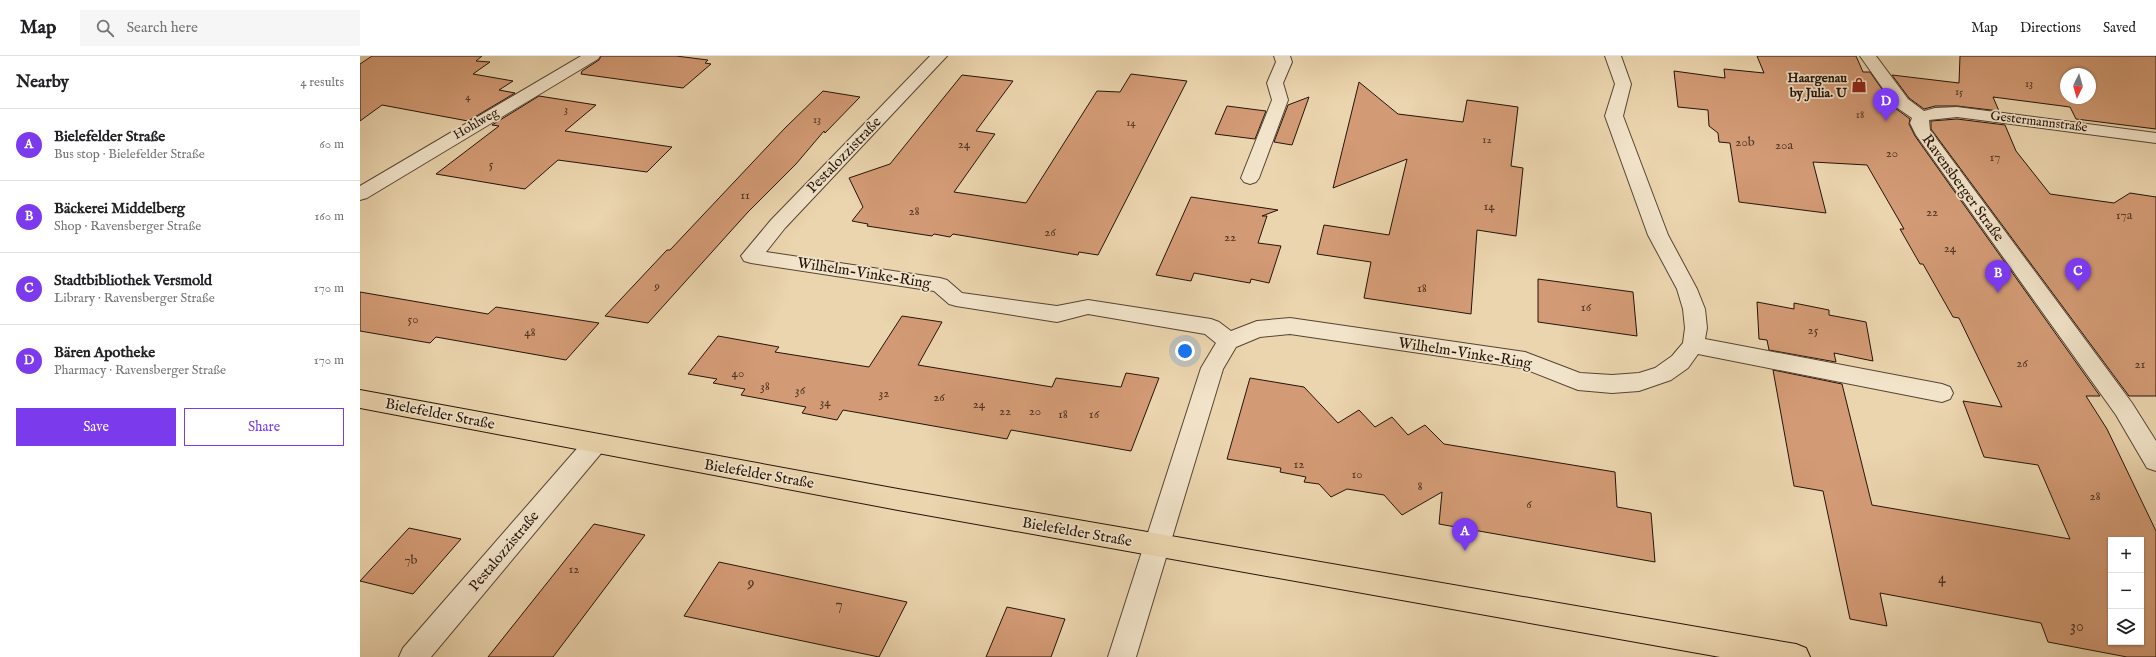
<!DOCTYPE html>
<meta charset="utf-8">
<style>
:root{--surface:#fff;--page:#f6f6f6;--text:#202124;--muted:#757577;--line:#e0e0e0;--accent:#7c3aed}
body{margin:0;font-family:"IM FELL English",serif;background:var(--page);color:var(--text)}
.controls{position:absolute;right:12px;bottom:12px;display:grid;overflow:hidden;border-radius:0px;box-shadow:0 1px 3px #0004}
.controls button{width:36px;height:36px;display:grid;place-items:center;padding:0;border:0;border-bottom:1px solid var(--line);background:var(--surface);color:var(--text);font:20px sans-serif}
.compass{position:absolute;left:1700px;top:12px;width:36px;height:36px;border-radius:50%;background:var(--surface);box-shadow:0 1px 3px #0004;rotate:185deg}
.you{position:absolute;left:825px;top:295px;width:14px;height:14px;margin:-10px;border:3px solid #fff;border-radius:50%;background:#1a73e8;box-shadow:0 0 0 6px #1a73e833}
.badge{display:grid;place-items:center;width:26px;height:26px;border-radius:50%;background:var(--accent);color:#fff;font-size:13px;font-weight:700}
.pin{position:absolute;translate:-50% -33px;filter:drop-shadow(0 1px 2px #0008)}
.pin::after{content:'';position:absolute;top:21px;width:14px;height:12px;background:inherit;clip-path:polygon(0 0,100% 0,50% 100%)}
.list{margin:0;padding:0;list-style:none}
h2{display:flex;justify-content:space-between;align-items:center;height:52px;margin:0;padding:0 16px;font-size:17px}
h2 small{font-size:13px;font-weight:400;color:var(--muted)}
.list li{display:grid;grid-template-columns:26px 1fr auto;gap:12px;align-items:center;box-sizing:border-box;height:72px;padding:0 16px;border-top:1px solid var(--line)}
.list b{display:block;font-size:15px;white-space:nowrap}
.list p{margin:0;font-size:13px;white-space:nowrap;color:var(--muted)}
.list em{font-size:13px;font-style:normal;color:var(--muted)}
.actions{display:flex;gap:8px;padding:12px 16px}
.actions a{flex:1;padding:9px 0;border:1px solid var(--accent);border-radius:0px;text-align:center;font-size:14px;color:var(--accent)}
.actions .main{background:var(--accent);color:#fff}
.icon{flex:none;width:22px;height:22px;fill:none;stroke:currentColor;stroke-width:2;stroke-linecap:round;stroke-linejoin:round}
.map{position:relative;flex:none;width:1796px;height:601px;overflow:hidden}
header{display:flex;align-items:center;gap:24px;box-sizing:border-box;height:56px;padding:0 20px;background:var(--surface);border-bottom:1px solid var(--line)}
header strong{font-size:19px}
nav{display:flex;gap:22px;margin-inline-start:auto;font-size:14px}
.search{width:280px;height:36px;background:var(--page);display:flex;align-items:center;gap:10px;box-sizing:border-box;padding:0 14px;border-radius:0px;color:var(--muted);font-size:15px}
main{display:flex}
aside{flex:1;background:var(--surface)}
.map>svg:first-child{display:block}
</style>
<header>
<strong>Map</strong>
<div class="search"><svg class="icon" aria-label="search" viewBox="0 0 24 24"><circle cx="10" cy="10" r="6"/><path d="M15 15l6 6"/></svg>Search here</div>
<nav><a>Map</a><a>Directions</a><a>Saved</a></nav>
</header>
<main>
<aside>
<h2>Nearby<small>4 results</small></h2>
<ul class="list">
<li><span class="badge">A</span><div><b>Bielefelder Straße</b><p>Bus stop · Bielefelder Straße</p></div><em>60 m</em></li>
<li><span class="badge">B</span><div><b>Bäckerei Middelberg</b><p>Shop · Ravensberger Straße</p></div><em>160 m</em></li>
<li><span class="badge">C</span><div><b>Stadtbibliothek Versmold</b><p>Library · Ravensberger Straße</p></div><em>170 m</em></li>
<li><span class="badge">D</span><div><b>Bären Apotheke</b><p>Pharmacy · Ravensberger Straße</p></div><em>170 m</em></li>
</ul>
<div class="actions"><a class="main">Save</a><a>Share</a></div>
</aside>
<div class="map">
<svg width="1796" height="601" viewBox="0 0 1796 601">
<rect width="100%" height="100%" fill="#ebd5ae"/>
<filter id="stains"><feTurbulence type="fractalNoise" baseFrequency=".005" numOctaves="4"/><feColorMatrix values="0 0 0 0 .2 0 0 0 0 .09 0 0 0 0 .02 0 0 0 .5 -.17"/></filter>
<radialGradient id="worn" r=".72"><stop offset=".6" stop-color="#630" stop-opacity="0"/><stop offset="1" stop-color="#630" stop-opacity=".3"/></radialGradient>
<g fill="#d39b75" stroke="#24130a" fill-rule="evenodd">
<path d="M12 0H122L116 5 130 6 113 18 153 25 139 34 155 37 108 65 22 49 0 65V8Z"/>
<path d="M241 0H316L348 4 345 7 351 8 323 32 221 18 222 15 239 4Z"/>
<path d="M1397 0H1496L1503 16H1510L1535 52 1550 63 1549 68 1555 80 1740 340H1726L1747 373 1796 475V601H1767L1688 586 1681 567 1520 537 1527 570 1490 563 1463 435 1434 430 1413 314 1482 328 1512 449 1710 483 1678 409 1624 401 1603 345 1642 351 1599 262 1593 261 1563 208H1560L1540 173H1544L1507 109 1453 106 1466 157 1379 146 1370 87 1359 86 1358 77 1349 70 1348 54 1318 51 1314 15 1365 22 1364 13 1404 17ZM1751 484H1781V586H1751Z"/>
<path d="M1600 0H1796V73L1716 63 1710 51 1633 41 1639 55 1597 50H1575L1564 53 1549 42 1532 19 1599 27ZM1706 18H1730V42H1706Z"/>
<path d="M771 18 827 25 738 199 719 196 718 199 593 178 590 181 574 178 572 180 507 170 508 168 492 165 503 151 489 122 530 108 602 19 653 25 616 75 635 78 594 136 666 147 737 35 760 36Z"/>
<path d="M999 26 1038 58 1103 66 1107 44 1158 51 1151 110 1163 112 1156 180 1117 174 1111 258 1004 242 1011 206 957 198 964 169 1029 179 1047 103 973 132Z"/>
<path d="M463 35 500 41 465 77 464 75 436 108 388 156 288 267 245 260 307 194H310L425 72Z"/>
<path d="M179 40 236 49 205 75 312 91 287 116 198 104 165 133 76 118 139 70 132 69Z"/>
<path d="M949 41 932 89 914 86 928 49Z"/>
<path d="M867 50 906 55 895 83 855 78Z"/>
<path d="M1597 63 1645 69 1656 95 1690 138 1754 147 1770 137 1796 141V340H1769L1571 73V65Z"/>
<path d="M831 141 918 154 902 160H907L898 187 921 190 909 227 891 223 890 227 834 217 831 225 796 219Z"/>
<path d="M1178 223 1273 236 1277 280 1178 266Z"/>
<path d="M0 236 128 258 136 251 239 267 206 304 76 281 70 287 0 275Z"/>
<path d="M1397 246 1434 253V247L1469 254V259L1506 266 1513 305 1474 297 1476 306 1409 294 1407 284 1399 283Z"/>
<path d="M542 260 582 266 558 309 692 331 696 322 761 331 766 317 799 322 771 395 651 374 647 383 483 354 477 364 442 357 446 351 381 339 385 333 353 327 357 323 328 318 358 280 419 291 415 296 509 311Z"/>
<path d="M890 322 944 331 978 367 999 354 1015 371 1032 361 1048 379 1065 369 1084 388 1255 416 1257 451 1291 457 1295 506 1079 468 1082 436 1042 459 1024 439 987 433 971 441 959 428 944 426 946 421 920 416 921 412 867 403Z"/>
<path d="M234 468 285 479 193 601H128Z"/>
<path d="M49 472 101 483 53 538 0 525Z"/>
<path d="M359 506 547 546 519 601 324 560Z"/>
<path d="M647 551 705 563 691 601H626Z"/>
</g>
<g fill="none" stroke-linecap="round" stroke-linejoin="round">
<defs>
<g id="minor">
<path d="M221 0H240L238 3 7 142 0 144V130Z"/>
<path d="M570 0H587L425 172 406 196 580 222 587 224 602 237 697 250 728 244 851 263 859 266 871 275 897 265 930 262 1165 296 1220 317 1252 319 1279 317 1295 312 1312 300 1323 287 1325 272 1323 253 1317 233 1288 179 1245 60 1255 28 1245 0H1261L1271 28 1263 60 1308 179 1337 233 1345 253 1347 272 1345 283 1582 328 1590 331 1593 337 1590 343 1582 346 1338 298 1328 312 1311 324 1279 335 1252 337 1218 334 1162 312 930 278 900 281 876 291 863 313 776 601H748L841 312 856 287 845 278 728 258 697 266 596 250 589 248 574 235 391 207 384 205 381 200 411 164Z"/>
<path d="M914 0H930L932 6 923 27 928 44 899 122 896 126 890 128 884 126 881 122 912 44 907 27 916 6Z"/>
<path d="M1500 0H1516L1548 43 1564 55 1575 52 1597 51 1796 77V87L1597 61 1569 64 1570 74 1772 347 1796 385V415L1787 412 1756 359 1556 79 1550 67 1552 62 1536 51Z"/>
<path d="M235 378 243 381 247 388 243 395 71 601H39L43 592 227 381Z"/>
</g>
<path id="major" d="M0 334 538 433 1436 588 1446 592 1450 601H1360L538 454 0 352Z"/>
</defs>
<use href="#minor" stroke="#564433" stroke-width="2"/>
<use href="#major" stroke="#24130a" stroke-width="2"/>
<use href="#minor" fill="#f2e4ca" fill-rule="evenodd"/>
<use href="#major" fill="#ebd5ae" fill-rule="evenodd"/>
</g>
<defs>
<symbol id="shop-bare" viewBox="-9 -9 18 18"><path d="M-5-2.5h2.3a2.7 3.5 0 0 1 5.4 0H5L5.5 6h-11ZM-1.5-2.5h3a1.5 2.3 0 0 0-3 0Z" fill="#8f2418" stroke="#f2e4ca" stroke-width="2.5" paint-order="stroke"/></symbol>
</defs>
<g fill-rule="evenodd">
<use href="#shop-bare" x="1488" y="18" width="22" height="22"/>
</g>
<g text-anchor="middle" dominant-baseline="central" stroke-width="3.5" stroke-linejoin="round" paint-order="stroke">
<g font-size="11" fill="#503525">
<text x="1669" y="28">13</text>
<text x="1599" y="36">15</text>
<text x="108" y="41">4</text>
<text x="206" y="54">3</text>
<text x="1500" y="59">18</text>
<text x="457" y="64">13</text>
<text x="771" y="67">14</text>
<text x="1127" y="84">12</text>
</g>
<g font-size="13" font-weight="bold" fill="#24130a" stroke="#f2e4ca" text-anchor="end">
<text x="1487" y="22">Haargenau<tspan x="1487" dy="15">by Julia. U</tspan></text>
</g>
<g font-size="13" fill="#24130a" stroke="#f2e4ca">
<text transform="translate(1679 66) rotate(7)">Gestermannstraße</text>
<text transform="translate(116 68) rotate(-30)">Hohlweg</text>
</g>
<g font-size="13" fill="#503525">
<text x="1385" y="86">20b</text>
<text x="604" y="88">24</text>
<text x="1424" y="89">20a</text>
<text x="1532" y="97">20</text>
<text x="1635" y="101">17</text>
<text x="131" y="108">5</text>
<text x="385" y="139">11</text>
<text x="1129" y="150">14</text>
<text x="554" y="155">28</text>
<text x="1572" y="156">22</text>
<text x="1764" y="159">17a</text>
<text x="690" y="176">26</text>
<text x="870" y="181">22</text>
<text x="1590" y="192">24</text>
<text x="297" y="230">9</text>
<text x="1062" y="232">18</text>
<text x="1226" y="251">16</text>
<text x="53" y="263">50</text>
<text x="1453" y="274">25</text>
<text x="170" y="276">48</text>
<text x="1662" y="307">26</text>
<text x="1780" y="308">21</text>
<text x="378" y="317">40</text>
<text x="405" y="330">38</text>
<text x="440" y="334">36</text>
<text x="524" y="337">32</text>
<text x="579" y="341">26</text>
<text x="465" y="346">34</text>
<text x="619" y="348">24</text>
<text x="645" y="355">22</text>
<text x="675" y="355">20</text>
<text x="703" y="358">18</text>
<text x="734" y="358">16</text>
<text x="939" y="408">12</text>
<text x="997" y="418">10</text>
<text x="1060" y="430">8</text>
<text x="1735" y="440">28</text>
<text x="1169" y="448">6</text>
<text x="51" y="504">7b</text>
<text x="214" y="513">12</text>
</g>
<g font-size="15" fill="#24130a" stroke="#f2e4ca">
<text transform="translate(484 99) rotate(-46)">Pestalozzistraße</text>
<text transform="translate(1603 132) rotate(54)">Ravensberger Straße</text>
<text transform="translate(504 217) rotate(9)">Wilhelm-Vinke-Ring</text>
<text transform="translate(1105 297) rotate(9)">Wilhelm-Vinke-Ring</text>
<text transform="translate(80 358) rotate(11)">Bielefelder Straße</text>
<text transform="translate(399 418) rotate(10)">Bielefelder Straße</text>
<text transform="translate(717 476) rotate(10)">Bielefelder Straße</text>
<text transform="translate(144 495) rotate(-50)">Pestalozzistraße</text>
</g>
<g font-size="16" fill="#503525">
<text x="1582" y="523">4</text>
<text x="391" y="528">9</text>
<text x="479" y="549">7</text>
<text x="1717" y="571">30</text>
</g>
</g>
<rect width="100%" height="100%" filter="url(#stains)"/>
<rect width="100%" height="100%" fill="url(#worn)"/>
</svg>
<div class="controls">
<button>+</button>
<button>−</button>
<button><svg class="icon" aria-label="layers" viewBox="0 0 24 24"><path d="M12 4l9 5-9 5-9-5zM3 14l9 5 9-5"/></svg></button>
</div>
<svg class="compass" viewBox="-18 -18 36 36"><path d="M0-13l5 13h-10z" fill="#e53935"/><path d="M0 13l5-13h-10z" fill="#757577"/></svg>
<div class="you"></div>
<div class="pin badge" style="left:1105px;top:495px">A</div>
<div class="pin badge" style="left:1638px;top:237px">B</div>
<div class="pin badge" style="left:1718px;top:235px">C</div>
<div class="pin badge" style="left:1526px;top:65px">D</div>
</div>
</main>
